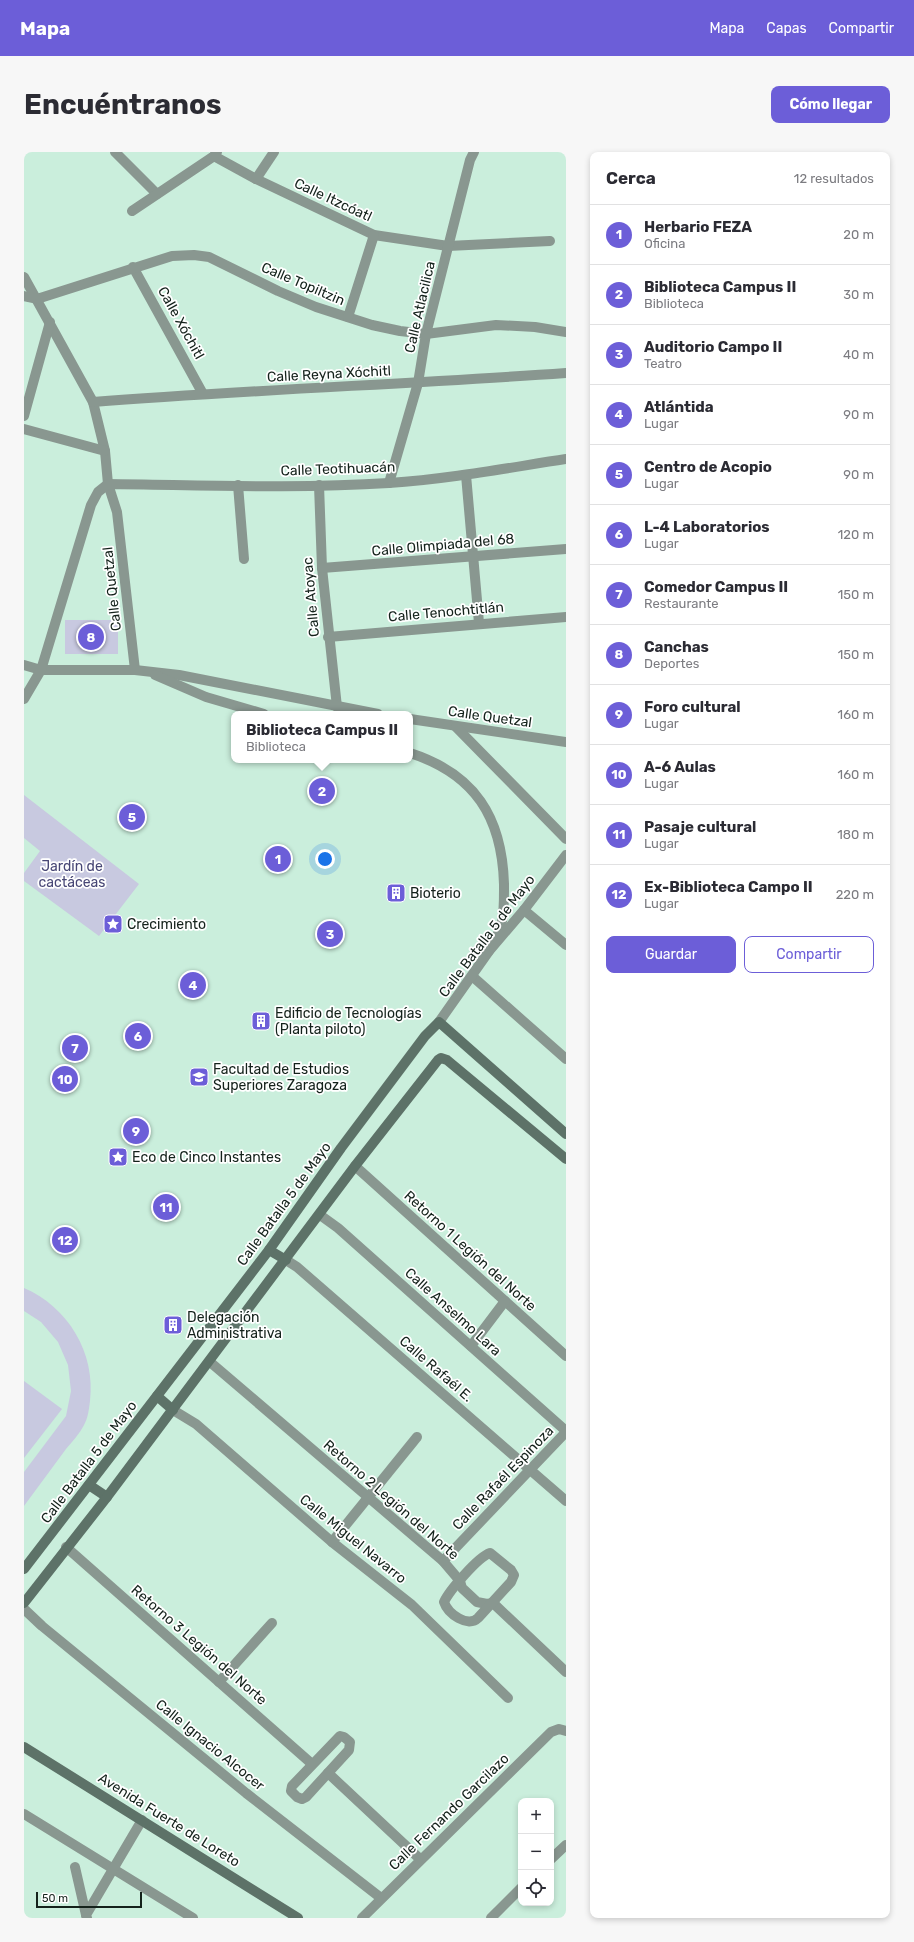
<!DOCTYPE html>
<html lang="es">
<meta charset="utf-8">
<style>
:root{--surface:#fff;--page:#f7f7f7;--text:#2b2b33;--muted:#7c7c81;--line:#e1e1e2;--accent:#6c5ed8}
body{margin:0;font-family:Rubik,sans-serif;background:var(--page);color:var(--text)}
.controls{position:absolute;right:12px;bottom:12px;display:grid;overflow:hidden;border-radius:8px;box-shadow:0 2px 6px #0003}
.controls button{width:36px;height:36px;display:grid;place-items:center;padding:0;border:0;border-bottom:1px solid var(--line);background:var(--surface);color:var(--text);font:20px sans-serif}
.scale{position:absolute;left:12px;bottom:10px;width:106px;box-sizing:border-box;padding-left:4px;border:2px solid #14221b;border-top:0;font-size:11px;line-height:14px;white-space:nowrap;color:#14221b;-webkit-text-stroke:3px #fff;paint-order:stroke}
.you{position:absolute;left:301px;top:707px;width:14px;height:14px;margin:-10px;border:3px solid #fff;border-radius:50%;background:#1a73e8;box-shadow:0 0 0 6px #1a73e833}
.badge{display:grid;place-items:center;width:26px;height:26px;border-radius:50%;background:var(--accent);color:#fff;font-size:13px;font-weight:700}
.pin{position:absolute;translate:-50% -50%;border:2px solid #fff;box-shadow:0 1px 4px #0006}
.popup{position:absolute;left:207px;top:559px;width:182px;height:52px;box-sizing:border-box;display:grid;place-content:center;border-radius:8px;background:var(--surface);filter:drop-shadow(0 1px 3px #0005);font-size:13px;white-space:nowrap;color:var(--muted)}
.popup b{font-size:15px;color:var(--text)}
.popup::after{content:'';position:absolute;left:50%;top:100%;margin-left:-8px;border:8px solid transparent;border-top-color:var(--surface)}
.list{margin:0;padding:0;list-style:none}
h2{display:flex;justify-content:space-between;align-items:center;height:52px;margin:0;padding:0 16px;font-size:17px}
h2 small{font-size:13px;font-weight:400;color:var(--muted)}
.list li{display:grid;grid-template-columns:26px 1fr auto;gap:12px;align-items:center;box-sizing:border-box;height:60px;padding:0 16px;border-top:1px solid var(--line)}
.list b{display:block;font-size:15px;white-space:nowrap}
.list p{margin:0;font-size:13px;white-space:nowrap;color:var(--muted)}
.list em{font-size:13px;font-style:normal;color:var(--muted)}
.actions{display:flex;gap:8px;padding:12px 16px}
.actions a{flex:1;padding:9px 0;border:1px solid var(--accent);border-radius:8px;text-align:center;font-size:14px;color:var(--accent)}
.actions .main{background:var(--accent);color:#fff}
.icon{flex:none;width:22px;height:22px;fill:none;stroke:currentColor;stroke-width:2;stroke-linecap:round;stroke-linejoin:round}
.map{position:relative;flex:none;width:542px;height:1766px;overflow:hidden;border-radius:8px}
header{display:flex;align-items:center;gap:24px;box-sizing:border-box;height:56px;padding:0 20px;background:var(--accent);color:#fff}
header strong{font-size:19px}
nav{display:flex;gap:22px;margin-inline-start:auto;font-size:14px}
.intro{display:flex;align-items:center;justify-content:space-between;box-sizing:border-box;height:96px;padding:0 24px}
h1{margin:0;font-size:28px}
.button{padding:10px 18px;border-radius:8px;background:var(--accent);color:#fff;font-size:14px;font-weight:700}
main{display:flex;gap:24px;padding:0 24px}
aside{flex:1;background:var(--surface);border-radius:8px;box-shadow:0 2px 6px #0003}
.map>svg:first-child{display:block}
</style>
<header>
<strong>Mapa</strong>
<nav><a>Mapa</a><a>Capas</a><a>Compartir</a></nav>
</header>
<div class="intro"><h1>Encuéntranos</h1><a class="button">Cómo llegar</a></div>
<main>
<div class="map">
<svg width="542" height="1766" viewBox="0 0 542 1766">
<rect width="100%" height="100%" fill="#caeedc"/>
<g fill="#c8c9e0">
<rect x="41" y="468" width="53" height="34"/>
<path d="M0 643 115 732 75 784 0 729V721L16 699 0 686Z"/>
<path d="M0 1136C44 1155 72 1201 66 1249 65 1257 64 1266 60 1273 56 1281 48 1290 42 1297 28 1316 14 1335 0 1354V1320L42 1264 47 1239 44 1213 34 1190 17 1170 0 1159Z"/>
<path d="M0 1229 38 1257 0 1306Z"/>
</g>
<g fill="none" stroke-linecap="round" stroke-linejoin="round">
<g stroke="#899790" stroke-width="10">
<path d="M91 0 133 42"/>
<path d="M190 4 232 27 350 83 424 94 526 89"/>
<path d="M232 27 250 0"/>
<path d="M108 59 190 4 193 0"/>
<path d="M109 115 179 242"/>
<path d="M0 125 69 250 81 299 84 332 93 360 111 518"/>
<path d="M0 144 13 147 148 104 170 103 185 105 254 139 292 155 348 173 376 179 402 182 472 173 511 175 542 180"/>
<path d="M324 165 350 83"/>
<path d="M69 250C226 238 384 232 542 221"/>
<path d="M0 264 26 170"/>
<path d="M0 277 81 299"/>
<path d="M442 323 455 471"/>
<path d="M365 331 394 231 402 182 446 8 450 0"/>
<path d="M214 333 220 407"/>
<path d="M295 333 298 416 313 555"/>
<path d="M298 416 542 397"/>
<path d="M304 485 542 465"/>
<path d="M0 513 17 518H111L155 523 354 562"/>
<path d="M131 523 182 545 240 562"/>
<path d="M0 547 17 518 67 353 74 340 84 332C178 333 272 337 365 331 425 327 483 316 542 307"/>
<path d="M386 567 542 590"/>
<path d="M432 575 542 687"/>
<path d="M386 601C451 622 478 665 480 732 480 761 481 773 465 799"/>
<path d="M500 758 542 793"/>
<path d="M448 824 542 907"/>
<path d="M415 870 465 799 500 758 542 703"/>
<path d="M331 1014 542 1204"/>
<path d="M296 1063 314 1076 542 1279"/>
<path d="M262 1108 273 1115 542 1349"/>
<path d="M447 1194 481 1149"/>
<path d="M186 1210 419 1409 436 1429 438 1436 453 1450 463 1452 469 1451 542 1520"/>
<path d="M149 1258 172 1272 308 1390 388 1453 484 1546"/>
<path d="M308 1390 393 1285"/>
<path d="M42 1395 288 1612"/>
<path d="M466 1401 487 1418 490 1423 487 1430 454 1466C444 1476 424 1462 420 1450 425 1439 454 1405 466 1401Z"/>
<path d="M419 1409 542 1280"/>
<path d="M0 1457 18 1474 222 1641 357 1746"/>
<path d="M195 1530 248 1471"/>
<path d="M316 1584 320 1585 326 1590 325 1598 282 1645 278 1647 273 1645 267 1639 268 1634Z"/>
<path d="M304 1621 396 1707"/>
<path d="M0 1662 169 1766"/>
<path d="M527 1707 542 1693"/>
<path d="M51 1715 62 1763"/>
<path d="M63 1766 62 1763 118 1668"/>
<path d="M338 1766 527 1580 535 1577 542 1579"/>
<path d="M467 1766 497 1736"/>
</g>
<g stroke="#5d7268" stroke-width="10">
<path d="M245 1098 262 1108"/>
<path d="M133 1244 149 1258"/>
<path d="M65 1333 83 1345"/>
<path d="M0 1417 245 1098 317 996 401 884 415 870 542 982"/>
<path d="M0 1451 83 1345 331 1014 414 908 417 906 423 908 542 1007"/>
<path d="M0 1595 274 1766"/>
</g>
</g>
<defs>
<symbol id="building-square" viewBox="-11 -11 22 22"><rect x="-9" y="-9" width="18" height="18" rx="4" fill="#6c5ed8" stroke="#fff"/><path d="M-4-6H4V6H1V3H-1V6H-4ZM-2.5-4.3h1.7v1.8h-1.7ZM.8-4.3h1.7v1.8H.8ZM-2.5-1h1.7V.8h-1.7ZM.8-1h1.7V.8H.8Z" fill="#fff"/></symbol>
<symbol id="sight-square" viewBox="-11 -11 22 22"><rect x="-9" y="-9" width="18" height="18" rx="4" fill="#6c5ed8" stroke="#fff"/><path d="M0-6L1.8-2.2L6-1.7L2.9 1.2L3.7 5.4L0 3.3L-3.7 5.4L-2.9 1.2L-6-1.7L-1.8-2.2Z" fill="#fff"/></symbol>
<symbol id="university-square" viewBox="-11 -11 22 22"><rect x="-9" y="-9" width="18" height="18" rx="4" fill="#6c5ed8" stroke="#fff"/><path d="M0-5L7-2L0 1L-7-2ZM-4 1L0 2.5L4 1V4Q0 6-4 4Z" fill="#fff"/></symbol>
</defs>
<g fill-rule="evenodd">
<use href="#building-square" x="361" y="730" width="22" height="22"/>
<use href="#sight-square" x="78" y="761" width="22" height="22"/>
<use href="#building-square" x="226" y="858" width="22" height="22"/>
<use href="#university-square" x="164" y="914" width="22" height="22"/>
<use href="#sight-square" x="83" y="994" width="22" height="22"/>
<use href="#building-square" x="138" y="1162" width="22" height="22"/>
</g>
<g text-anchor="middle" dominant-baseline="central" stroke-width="3.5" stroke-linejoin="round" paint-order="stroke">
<g font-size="14" fill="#14221b" stroke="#fff">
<text transform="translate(309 48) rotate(25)">Calle Itzcóatl</text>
<text transform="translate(279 132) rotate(23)">Calle Topiltzin</text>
<text transform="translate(396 155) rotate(-77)">Calle Atlacilica</text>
<text transform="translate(157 171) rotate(61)">Calle Xóchitl</text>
<text transform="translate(305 222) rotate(-3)">Calle Reyna Xóchitl</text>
<text transform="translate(314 317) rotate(-2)">Calle Teotihuacán</text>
<text transform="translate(419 393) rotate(-5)">Calle Olimpiada del 68</text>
<text transform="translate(88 437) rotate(-96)">Calle Quetzal</text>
<text transform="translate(287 445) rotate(-95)">Calle Atoyac</text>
<text transform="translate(422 460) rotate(-5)">Calle Tenochtitlán</text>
<text transform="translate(466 565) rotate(8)">Calle Quetzal</text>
<text transform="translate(463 784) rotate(-53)">Calle Batalla 5 de Mayo</text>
<text transform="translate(260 1052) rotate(-54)">Calle Batalla 5 de Mayo</text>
<text transform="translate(446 1099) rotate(42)">Retorno 1 Legión del Norte</text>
<text transform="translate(429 1160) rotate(42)">Calle Anselmo Lara</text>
<text transform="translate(412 1217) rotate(41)">Calle Rafaél E.</text>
<text transform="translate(65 1310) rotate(-53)">Calle Batalla 5 de Mayo</text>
<text transform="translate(479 1326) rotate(-46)">Calle Rafaél Espinoza</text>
<text transform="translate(367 1348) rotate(41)">Retorno 2 Legión del Norte</text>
<text transform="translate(329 1387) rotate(39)">Calle Miguel Navarro</text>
<text transform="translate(175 1493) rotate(41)">Retorno 3 Legión del Norte</text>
<text transform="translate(186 1593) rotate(39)">Calle Ignacio Alcocer</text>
<text transform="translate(425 1660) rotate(-44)">Calle Fernando Garcilazo</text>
<text transform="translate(145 1668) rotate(32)">Avenida Fuerte de Loreto</text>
</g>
<g font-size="14" fill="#474675" stroke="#fff">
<text x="48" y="714">Jardín de<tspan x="48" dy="16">cactáceas</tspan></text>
</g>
<g font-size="14" fill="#14221b" stroke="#fff" text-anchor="start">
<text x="386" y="741">Bioterio</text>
<text x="103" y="772">Crecimiento</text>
<text x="251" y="861">Edificio de Tecnologías<tspan x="251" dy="16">(Planta piloto)</tspan></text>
<text x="189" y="917">Facultad de Estudios<tspan x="189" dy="16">Superiores Zaragoza</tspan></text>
<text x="108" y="1005">Eco de Cinco Instantes</text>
<text x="163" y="1165">Delegación<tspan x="163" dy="16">Administrativa</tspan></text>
</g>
</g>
</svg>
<div class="controls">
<button>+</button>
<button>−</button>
<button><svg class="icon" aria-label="locate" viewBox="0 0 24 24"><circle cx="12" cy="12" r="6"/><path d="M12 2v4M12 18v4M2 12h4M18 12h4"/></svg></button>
</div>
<div class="scale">50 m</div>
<div class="you"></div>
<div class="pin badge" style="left:254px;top:707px">1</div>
<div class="pin badge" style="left:298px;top:639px">2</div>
<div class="popup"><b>Biblioteca Campus II</b>Biblioteca</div>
<div class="pin badge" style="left:306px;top:782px">3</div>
<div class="pin badge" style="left:169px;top:833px">4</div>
<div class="pin badge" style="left:108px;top:665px">5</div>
<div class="pin badge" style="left:114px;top:884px">6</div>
<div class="pin badge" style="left:51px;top:896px">7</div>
<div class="pin badge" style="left:67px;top:485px">8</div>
<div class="pin badge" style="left:112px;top:979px">9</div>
<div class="pin badge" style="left:41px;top:927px">10</div>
<div class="pin badge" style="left:142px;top:1055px">11</div>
<div class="pin badge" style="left:41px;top:1088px">12</div>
</div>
<aside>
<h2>Cerca<small>12 resultados</small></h2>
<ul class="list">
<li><span class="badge">1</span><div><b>Herbario FEZA</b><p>Oficina</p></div><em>20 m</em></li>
<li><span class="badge">2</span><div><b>Biblioteca Campus II</b><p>Biblioteca</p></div><em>30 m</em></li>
<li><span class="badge">3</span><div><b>Auditorio Campo II</b><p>Teatro</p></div><em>40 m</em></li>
<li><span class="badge">4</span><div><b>Atlántida</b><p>Lugar</p></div><em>90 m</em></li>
<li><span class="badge">5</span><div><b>Centro de Acopio</b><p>Lugar</p></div><em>90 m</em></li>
<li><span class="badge">6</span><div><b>L-4 Laboratorios</b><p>Lugar</p></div><em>120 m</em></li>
<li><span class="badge">7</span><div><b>Comedor Campus II</b><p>Restaurante</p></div><em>150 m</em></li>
<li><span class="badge">8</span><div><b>Canchas</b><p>Deportes</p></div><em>150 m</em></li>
<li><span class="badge">9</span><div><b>Foro cultural</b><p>Lugar</p></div><em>160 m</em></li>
<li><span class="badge">10</span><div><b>A-6 Aulas</b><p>Lugar</p></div><em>160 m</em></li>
<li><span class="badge">11</span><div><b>Pasaje cultural</b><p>Lugar</p></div><em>180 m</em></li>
<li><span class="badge">12</span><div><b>Ex-Biblioteca Campo II</b><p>Lugar</p></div><em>220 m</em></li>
</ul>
<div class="actions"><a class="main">Guardar</a><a>Compartir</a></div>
</aside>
</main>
